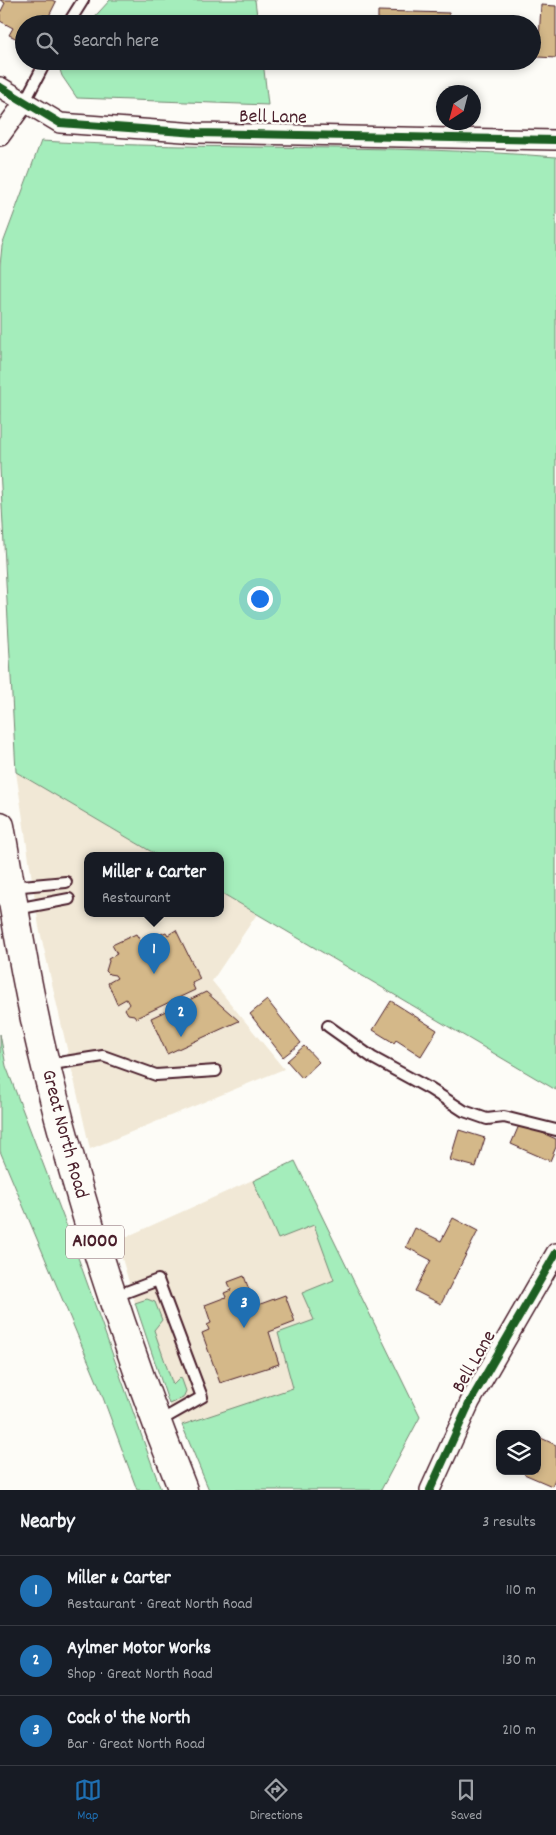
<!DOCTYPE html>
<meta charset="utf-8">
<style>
:root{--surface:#171b24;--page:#20242c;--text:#f1f3f6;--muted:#9ea1a6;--line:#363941;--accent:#1f6fb2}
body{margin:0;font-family:Dekko,sans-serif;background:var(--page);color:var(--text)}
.controls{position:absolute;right:15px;bottom:15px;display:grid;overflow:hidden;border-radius:10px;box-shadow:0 2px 8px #0003}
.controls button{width:45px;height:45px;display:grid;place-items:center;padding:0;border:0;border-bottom:1px solid var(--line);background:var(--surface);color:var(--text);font:25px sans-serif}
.compass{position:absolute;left:436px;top:85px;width:45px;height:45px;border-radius:50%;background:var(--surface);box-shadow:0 2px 8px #0003;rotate:216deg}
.you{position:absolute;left:259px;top:598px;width:18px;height:18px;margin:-12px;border:4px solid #fff;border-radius:50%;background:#1a73e8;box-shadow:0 0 0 8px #1a73e833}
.badge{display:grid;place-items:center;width:32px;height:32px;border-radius:50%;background:var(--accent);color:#fff;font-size:16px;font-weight:700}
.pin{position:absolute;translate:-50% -41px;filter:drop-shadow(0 1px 2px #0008)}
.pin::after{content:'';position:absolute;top:26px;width:18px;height:15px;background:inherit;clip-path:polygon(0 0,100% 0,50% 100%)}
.popup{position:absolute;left:84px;top:852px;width:140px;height:65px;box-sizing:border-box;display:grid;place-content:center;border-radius:10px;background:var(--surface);filter:drop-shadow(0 1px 4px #0005);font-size:16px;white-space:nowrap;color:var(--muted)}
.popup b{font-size:19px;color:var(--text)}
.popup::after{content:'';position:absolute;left:50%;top:100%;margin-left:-10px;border:10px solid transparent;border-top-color:var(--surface)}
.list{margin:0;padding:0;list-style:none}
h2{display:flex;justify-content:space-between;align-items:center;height:65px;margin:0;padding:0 20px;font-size:21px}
h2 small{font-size:16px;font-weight:400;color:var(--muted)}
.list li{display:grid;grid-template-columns:32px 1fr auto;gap:15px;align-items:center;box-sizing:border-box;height:70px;padding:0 20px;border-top:1px solid var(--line)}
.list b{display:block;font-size:19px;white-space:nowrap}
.list p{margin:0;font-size:16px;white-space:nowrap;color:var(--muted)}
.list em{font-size:16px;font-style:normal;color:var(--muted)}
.icon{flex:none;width:28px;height:28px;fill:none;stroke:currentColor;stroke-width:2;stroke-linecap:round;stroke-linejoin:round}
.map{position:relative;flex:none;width:556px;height:1490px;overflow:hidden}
.search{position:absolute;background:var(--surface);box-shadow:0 2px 8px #0003;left:15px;right:15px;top:15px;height:55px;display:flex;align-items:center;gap:12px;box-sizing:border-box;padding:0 18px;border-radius:28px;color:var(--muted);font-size:19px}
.sheet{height:275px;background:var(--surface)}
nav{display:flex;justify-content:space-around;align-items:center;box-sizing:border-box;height:70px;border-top:1px solid var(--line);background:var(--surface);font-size:14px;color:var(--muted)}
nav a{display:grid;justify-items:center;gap:2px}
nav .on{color:var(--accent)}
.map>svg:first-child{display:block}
</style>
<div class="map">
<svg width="556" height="1490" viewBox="0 0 556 1490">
<rect width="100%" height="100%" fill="#fdfcf7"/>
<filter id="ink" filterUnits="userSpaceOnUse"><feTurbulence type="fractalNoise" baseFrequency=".02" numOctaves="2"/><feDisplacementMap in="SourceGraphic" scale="10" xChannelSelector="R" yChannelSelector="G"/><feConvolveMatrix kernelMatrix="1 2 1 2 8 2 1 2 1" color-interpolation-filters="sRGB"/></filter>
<g filter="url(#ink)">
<g fill="#f1e8d6">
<path d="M16 772 157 855H88V913H220V892L257 914 212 981 284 1069 90 1149 39 927Z"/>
<path d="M295 1161 420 1417 381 1490H209L182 1425 169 1404 135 1303 117 1241Z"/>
</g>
<g fill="#a4edbb" stroke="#778673">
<path d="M110 0H255L258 24H88Z"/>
<path d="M61 61H263L268 105 77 98 62 76 58 64Z"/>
<path d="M41 141C212 151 385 143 556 157V1090L220 892V855H157L16 772 0 468V265L2 246Z"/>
<path d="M0 1034 6 1066 70 1235 161 1490H137L98 1384 0 1151Z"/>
<path d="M295 1161 420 1417 381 1490H209L182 1425 293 1388 278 1333 314 1320 302 1293 334 1280 314 1225 278 1239 253 1181Z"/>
<path d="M147 1299 155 1302 162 1320 154 1330 173 1385 181 1377 186 1391 183 1398 169 1404 135 1303Z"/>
</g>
<g fill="#d4b889" stroke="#4a1f2b">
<path d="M0 0H52L56 2 45 24H24V42L9 35 13 28 0 21V13L5 3Z"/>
<path d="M541 5 556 6V58L538 57Z"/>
<path d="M378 11 449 13V24H378Z"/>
<path d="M176 930 200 979 192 983 195 990 136 1018 134 1015 128 1014 125 1009 129 1004 126 999 117 1004 108 983 117 978 115 975 109 974 106 971 109 961 108 959 117 954 112 945 136 934 141 942 166 932 168 935Z"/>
<path d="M206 992 239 1021 167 1054 151 1018Z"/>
<path d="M267 1000 301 1043 283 1057 250 1014Z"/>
<path d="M391 1001 437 1030 421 1056 396 1040 394 1043 373 1030Z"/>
<path d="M304 1046 319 1062 302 1078 287 1061Z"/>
<path d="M520 1123 556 1139V1147L550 1161 511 1144Z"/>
<path d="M459 1130 485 1138 476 1167 450 1160Z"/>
<path d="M453 1218 478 1231 441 1304 415 1291 431 1260 406 1247 415 1228 441 1241Z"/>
<path d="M244 1276 255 1306 285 1295 295 1322 269 1332 279 1364 220 1383 202 1333 209 1330 207 1325 211 1323 205 1305 226 1297 224 1293 231 1290 228 1282Z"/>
<path d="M541 1438 556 1445V1477L552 1486 524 1474 526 1471H537V1443Z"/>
</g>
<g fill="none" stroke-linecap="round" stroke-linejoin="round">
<defs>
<g id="service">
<path d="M68 24 83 0"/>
<path d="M24 103 46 61"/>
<path d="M11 887 66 882"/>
<path d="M16 909 69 899"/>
<path d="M328 1026 373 1058 430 1089 464 1111 487 1119 504 1117 556 1130"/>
<path d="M46 1065 103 1056 156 1075 216 1071"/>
<path d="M113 1297 158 1280 202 1397 158 1422"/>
</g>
<g id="minor">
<path d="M0 87 60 123 197 133 556 140"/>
<path d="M0 136 24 103"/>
<path d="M430 1490 470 1402 556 1253"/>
</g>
<g id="primary">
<path id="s1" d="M0 826C14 906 26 987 46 1067 81 1211 128 1352 183 1490"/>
</g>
</defs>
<use href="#service" stroke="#4a1f2b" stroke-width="14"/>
<use href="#minor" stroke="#4a1f2b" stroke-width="22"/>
<use href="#primary" stroke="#4a1f2b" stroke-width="31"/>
<use href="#service" stroke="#fdfcf7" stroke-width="10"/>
<use href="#minor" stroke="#fdfcf7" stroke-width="19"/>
<use href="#primary" stroke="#fdfcf7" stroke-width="28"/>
<defs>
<g id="cycleway">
<path d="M0 87 60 123 197 133 556 140"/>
<path d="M430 1490 470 1402 556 1253"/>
</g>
</defs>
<use href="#cycleway" stroke="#fdfcf7" stroke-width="11"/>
<use href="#cycleway" stroke="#1b5e20" stroke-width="8"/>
</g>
</g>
<g text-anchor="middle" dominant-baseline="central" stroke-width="4.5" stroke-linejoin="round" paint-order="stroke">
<rect fill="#fdfcf7" stroke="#806168" stroke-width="1" x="66" y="1225.5" width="58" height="33" rx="4"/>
<g font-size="19" font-weight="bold" fill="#4a1f2b">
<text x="95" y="1242">A1000</text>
</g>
<g font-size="20" fill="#4a1f2b" stroke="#fdfcf7">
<text transform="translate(273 118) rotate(1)">Bell Lane</text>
<text stroke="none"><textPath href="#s1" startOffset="315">Great North Road</textPath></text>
<text transform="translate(475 1362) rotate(-60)">Bell Lane</text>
</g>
</g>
</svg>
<div class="controls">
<button><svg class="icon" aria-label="layers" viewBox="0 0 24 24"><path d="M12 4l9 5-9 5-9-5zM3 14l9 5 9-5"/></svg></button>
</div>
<svg class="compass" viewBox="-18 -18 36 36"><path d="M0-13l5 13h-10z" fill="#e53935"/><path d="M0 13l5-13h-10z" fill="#9ea1a6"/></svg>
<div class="you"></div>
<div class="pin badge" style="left:154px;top:974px">1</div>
<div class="popup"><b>Miller &amp; Carter</b>Restaurant</div>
<div class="pin badge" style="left:181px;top:1037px">2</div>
<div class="pin badge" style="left:244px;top:1328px">3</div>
<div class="search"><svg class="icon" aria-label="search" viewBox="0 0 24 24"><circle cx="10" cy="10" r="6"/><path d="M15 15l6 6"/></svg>Search here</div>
</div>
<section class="sheet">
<h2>Nearby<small>3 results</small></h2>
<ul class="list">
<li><span class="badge">1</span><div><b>Miller &amp; Carter</b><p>Restaurant · Great North Road</p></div><em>110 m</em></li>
<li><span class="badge">2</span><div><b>Aylmer Motor Works</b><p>Shop · Great North Road</p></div><em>130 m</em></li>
<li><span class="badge">3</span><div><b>Cock o' the North</b><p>Bar · Great North Road</p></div><em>210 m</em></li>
</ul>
</section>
<nav>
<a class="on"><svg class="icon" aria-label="map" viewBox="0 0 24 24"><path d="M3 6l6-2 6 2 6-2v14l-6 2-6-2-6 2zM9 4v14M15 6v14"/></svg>Map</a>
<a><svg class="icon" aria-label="directions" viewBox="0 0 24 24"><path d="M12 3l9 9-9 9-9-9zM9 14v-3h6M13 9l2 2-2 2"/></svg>Directions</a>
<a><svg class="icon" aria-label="saved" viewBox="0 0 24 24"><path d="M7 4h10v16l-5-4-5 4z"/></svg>Saved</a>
</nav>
